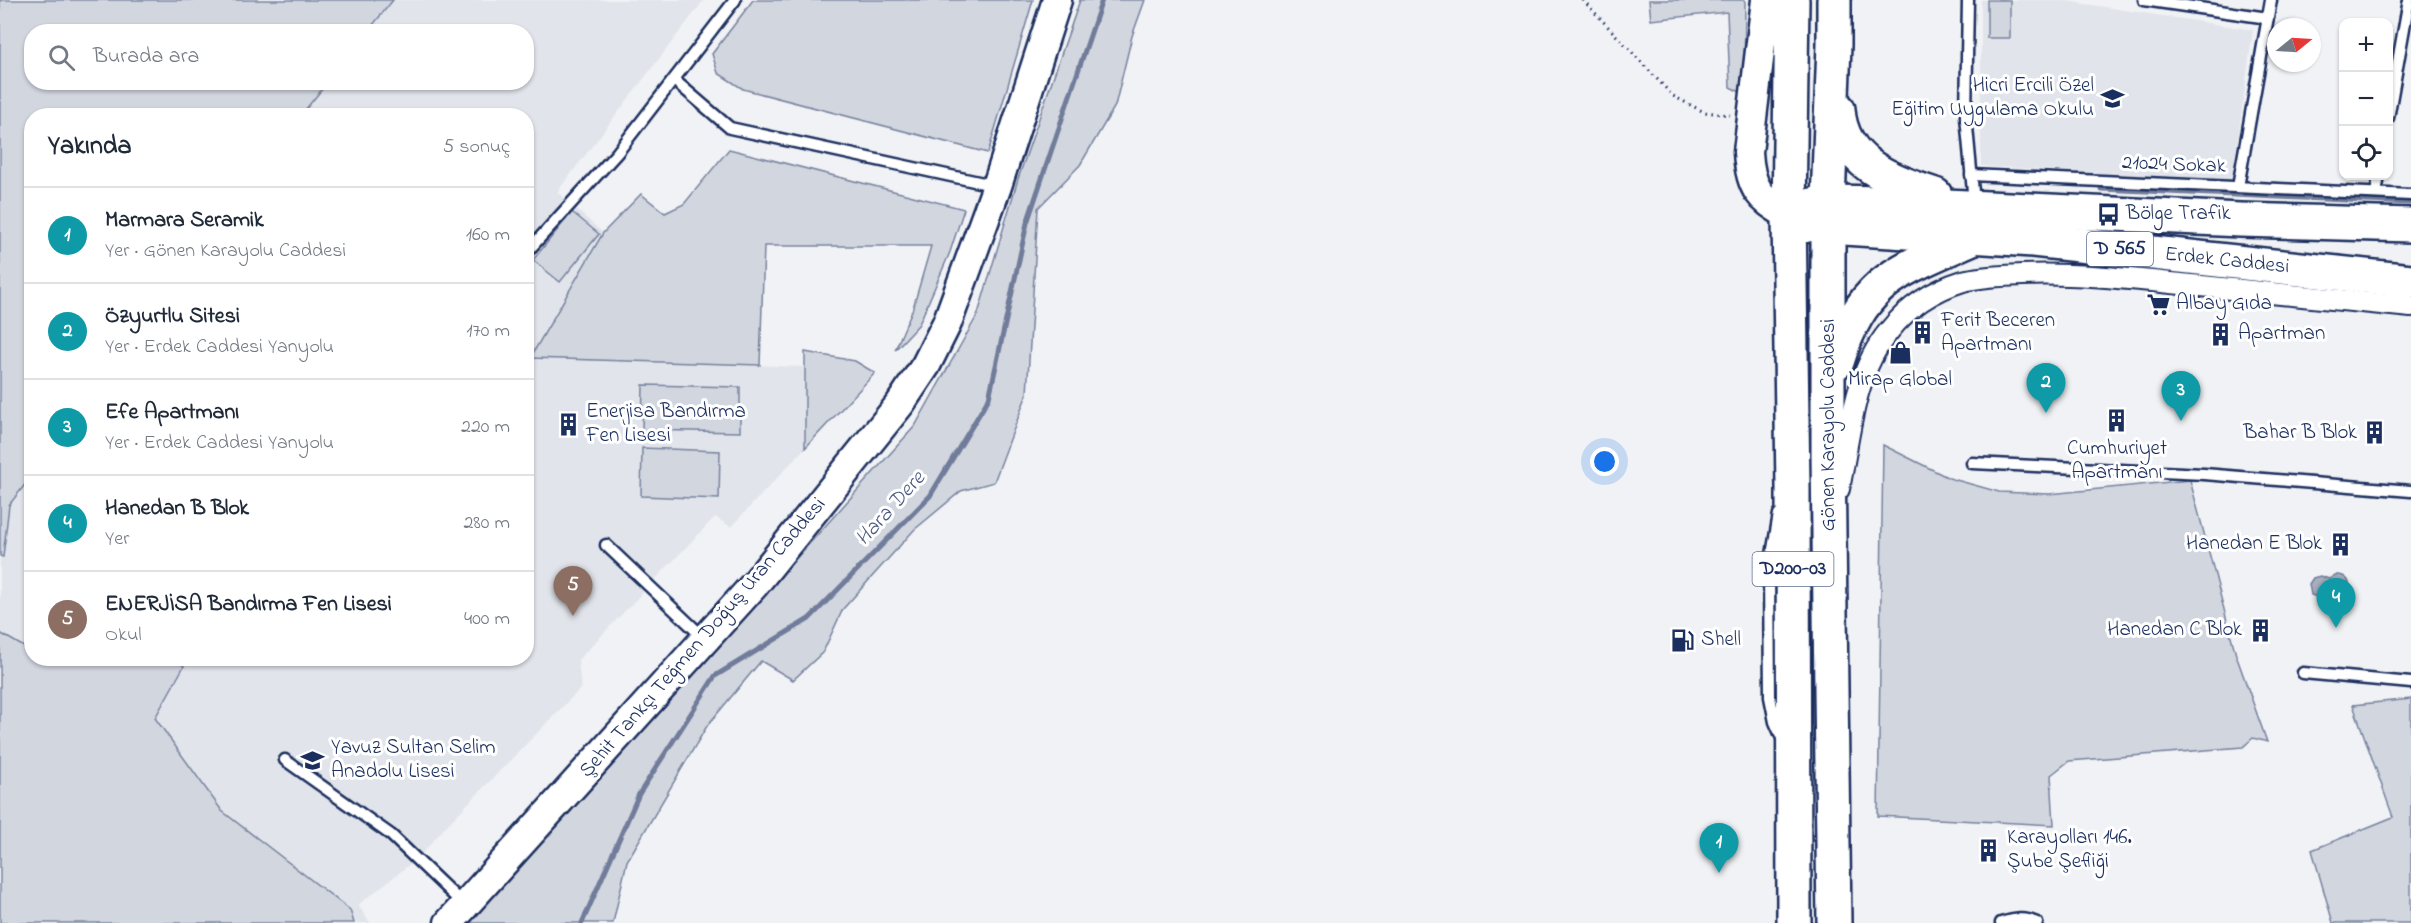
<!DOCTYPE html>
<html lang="tr">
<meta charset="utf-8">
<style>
:root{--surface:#fff;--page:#f6f6f7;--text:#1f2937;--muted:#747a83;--line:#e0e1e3;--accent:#7c3aed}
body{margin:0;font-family:"Indie Flower",sans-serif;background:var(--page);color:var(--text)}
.controls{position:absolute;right:18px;top:18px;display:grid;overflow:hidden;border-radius:12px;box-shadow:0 2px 4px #0004}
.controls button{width:54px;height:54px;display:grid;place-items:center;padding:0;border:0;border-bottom:2px solid var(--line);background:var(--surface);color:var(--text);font:30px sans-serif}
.compass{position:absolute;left:2267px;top:18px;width:54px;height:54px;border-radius:50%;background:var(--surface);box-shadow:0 2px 4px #0004;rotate:72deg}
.you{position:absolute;left:1605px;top:462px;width:21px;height:21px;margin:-15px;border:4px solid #fff;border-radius:50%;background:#1a73e8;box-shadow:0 0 0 9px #1a73e833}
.badge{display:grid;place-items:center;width:39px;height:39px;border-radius:50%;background:var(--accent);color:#fff;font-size:20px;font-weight:700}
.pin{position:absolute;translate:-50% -50px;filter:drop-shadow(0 2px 3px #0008)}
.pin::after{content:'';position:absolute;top:32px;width:21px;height:18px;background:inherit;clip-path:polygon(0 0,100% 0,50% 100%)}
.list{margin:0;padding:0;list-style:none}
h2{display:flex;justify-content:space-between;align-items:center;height:78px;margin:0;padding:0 24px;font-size:26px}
h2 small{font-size:20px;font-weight:400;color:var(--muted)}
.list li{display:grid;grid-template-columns:39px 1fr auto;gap:18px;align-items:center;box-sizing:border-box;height:96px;padding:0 24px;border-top:2px solid var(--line)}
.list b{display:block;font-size:22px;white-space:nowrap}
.list p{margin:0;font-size:20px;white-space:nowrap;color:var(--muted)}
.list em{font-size:20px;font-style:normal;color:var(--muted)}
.icon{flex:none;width:33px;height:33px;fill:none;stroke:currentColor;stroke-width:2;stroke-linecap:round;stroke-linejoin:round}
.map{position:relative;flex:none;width:2411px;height:923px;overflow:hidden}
.search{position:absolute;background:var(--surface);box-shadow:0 2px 4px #0004;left:24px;top:24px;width:510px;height:66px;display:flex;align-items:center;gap:15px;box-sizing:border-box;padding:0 21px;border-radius:24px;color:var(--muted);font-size:22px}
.panel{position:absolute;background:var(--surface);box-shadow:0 2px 4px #0004;left:24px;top:108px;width:510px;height:558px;border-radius:24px}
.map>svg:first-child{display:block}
</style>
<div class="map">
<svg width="2411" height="923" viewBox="0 0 2411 923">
<rect width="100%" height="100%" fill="#f1f2f5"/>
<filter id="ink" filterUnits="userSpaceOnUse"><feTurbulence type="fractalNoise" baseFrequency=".0167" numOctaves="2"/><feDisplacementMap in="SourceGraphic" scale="12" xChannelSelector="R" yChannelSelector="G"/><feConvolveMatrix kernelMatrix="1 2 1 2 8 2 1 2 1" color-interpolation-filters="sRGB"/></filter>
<g filter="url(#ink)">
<g fill="#e1e4ea" fill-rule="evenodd">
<path d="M0 0H704L557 192 603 233 530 358 806 367 805 448 731 527 715 517 578 660 581 688 449 823 419 857 358 905 370 923H0ZM32 32H526V82H32ZM32 116H526V658H32Z"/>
<path d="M1981 0H2060L2253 30 2232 182 1981 166Z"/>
</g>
<g fill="#d2d6df" stroke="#76829e" stroke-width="1.5">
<path d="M0 0H393L368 31 32 32V82L327 83 301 115 32 116 31 477 9 505 3 557 0 556Z"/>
<path d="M753 0H1033L988 153 743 89 718 73 712 54Z"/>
<path d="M1080 0H1145L1132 36 1115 106 1080 165 1038 208 1027 394 994 482 961 491 914 530 843 609 823 652 793 680 761 661 707 726 627 861 613 923H469L915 426 978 314 1018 179Z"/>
<path d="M1649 0H1745L1744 94 1730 87 1727 12 1651 20Z"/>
<rect x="1987" y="0" width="23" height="38"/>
<path d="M729 149 964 209 950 252 919 324 895 350 913 308 931 246H764L760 365 530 358 603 233 641 194 665 213 684 204Z"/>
<path d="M572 212 599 234 560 282 533 260Z"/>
<path d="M805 352 855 361 875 373 805 448Z"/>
<path d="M643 385 740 387V432L642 430Z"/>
<path d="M1883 445 1949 478 1999 492 2049 494 2190 480 2236 655 2267 742 2253 738 2243 747 2069 761 2051 775 2054 825 1878 816Z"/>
<path d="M642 448 720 451 719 499 641 496Z"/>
<path d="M0 633 31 651 32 658 176 659 184 666 155 718 222 811 350 910 354 923H0Z"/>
<path d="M2411 699V923H2333L2312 850 2393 817 2353 705Z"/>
</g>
<path fill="#a8b0c2" stroke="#707c9a" stroke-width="1.5" d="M2335 575C2347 574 2353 583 2347 594L2336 598 2330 594 2322 599 2311 595 2309 584 2313 578 2320 576 2329 579Z"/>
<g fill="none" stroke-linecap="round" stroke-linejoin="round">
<g stroke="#707c9a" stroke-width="5">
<path d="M2101 189 2411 203"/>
<path d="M582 923 639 794 715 676 809 619 930 496 989 398 1027 223 1102 0"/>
</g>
<defs>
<g id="lane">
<path d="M1968 0 1966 116 1974 203"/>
<path d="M2144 0 2268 18"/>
<path d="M674 80 730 128 997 186"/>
<path d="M2388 118 2409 0"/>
<path d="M1971 175 2411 195"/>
<path d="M2238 187 2271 0"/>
<path d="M2376 193 2379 176"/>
<path d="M526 253 617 153 735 0"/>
<path d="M1972 463 2204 474 2411 491"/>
<path d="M1779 514 1769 572 1770 697 1775 722 1782 738"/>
<path d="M606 545 704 638"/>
<path d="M2303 673 2411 683"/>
<path d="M285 760 391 835 463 904"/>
<path d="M2001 923C2014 919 2025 917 2037 923"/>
</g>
<path id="street" d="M1839 489C1850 436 1853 374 1889 331 1908 307 1934 290 1963 281 1982 276 2002 276 2022 275 2072 273 2121 278 2171 283 2251 291 2331 299 2411 307"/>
<g id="secondary">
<path d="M1766 0 1748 152C1751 204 1771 200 1806 228"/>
<path d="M449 923 755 584 900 404 926 365 947 323 997 186 1057 0"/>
</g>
<g id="highway">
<path d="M1792 0 1789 215 1793 487 1794 923"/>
<path d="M1834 0V45L1828 202V455L1834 923"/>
<path d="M1838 109C1841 163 1891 181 1935 195"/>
<path d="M1807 206 1828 202 1883 203 2240 220 2411 225"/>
<path d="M1807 224 1828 227 2033 240 2411 281"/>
<path d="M1837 362C1862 280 1898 271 1970 239"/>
</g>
</defs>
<use href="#lane" stroke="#1b2f5e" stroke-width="15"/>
<use href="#street" stroke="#1b2f5e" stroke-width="24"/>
<use href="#secondary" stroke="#1b2f5e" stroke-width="33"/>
<use href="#highway" stroke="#1b2f5e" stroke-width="38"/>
<path stroke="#1b2f5e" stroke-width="3" stroke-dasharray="1.5 4.5" stroke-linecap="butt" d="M1583 0 1673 96 1704 112 1730 115"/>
<use href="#lane" stroke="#fff" stroke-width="10"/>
<use href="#street" stroke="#fff" stroke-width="20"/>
<use href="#secondary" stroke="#fff" stroke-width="28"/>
<use href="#highway" stroke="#fff" stroke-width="33"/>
</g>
</g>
<defs>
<symbol id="school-bare" viewBox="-9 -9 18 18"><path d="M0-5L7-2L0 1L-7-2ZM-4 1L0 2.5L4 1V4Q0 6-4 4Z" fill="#1b2f5e" stroke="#fff" stroke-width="2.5" paint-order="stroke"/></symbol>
<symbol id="bus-bare" viewBox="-9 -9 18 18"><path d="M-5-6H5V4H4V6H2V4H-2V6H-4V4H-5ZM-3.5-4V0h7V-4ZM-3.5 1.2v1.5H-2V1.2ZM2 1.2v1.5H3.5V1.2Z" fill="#1b2f5e" stroke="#fff" stroke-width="2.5" paint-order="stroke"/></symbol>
<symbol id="supermarket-bare" viewBox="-9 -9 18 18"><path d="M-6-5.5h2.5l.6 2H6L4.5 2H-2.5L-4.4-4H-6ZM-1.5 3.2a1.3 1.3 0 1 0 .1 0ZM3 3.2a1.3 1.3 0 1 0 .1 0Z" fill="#1b2f5e" stroke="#fff" stroke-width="2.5" paint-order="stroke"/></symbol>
<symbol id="building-bare" viewBox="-9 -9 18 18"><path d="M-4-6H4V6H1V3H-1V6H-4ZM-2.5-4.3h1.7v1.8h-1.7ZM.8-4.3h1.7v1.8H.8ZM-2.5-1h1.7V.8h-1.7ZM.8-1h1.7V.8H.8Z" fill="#1b2f5e" stroke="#fff" stroke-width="2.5" paint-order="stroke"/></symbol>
<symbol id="shop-bare" viewBox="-9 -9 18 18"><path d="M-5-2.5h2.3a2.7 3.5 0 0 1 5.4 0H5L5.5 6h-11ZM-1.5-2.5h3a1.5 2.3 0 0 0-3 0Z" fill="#1b2f5e" stroke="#fff" stroke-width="2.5" paint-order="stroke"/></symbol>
<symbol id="fuel-bare" viewBox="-9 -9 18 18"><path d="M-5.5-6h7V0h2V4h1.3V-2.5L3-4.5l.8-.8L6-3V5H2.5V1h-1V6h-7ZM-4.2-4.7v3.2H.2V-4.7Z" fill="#1b2f5e" stroke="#fff" stroke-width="2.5" paint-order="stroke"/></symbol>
</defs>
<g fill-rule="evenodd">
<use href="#school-bare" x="2096" y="82" width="33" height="33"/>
<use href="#bus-bare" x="2092" y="198" width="33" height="33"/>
<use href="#supermarket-bare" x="2142" y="288" width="33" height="33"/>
<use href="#building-bare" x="1906" y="316" width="33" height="33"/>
<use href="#building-bare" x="2204" y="318" width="33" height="33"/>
<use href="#shop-bare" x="1884" y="336" width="33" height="33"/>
<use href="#building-bare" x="2100" y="404" width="33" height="33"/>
<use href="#building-bare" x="552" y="408" width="33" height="33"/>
<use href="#building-bare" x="2358" y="416" width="33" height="33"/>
<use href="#building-bare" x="2324" y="528" width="33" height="33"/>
<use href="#building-bare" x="2244" y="614" width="33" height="33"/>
<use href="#fuel-bare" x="1666" y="624" width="33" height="33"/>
<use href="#school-bare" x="296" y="744" width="33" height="33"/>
<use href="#building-bare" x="1972" y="834" width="33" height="33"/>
</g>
<g text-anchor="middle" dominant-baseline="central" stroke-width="6" stroke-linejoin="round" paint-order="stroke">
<g fill="#fff" stroke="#5f6d8e" stroke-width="1.5">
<rect x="2087" y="232" width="66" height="34" rx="4.5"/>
<rect x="1752.5" y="552" width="81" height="34" rx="4.5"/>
</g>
<g font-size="20" font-weight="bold" fill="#1b2f5e">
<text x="2120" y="249">D 565</text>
<text x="1793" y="569">D200-03</text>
</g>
<g font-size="21" fill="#1b2f5e" stroke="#fff" text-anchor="start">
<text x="2094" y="86" text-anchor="end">Hicri Ercili Özel<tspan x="2094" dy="24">Eğitim Uygulama Okulu</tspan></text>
<text x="2126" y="214">Bölge Trafik</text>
<text x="2176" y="304">Albay Gıda</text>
<text x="1941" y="321">Ferit Beceren<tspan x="1941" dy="24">Apartmanı</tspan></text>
<text x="2238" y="334">Apartman</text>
<text x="1900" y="380" text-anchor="middle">Mirap Global</text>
<text x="586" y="412">Enerjisa Bandırma<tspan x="586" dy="24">Fen Lisesi</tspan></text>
<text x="2357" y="433" text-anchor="end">Bahar B Blok</text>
<text x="2117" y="449" text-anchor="middle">Cumhuriyet<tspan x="2117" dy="24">Apartmanı</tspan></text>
<text x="2322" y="544" text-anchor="end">Hanedan E Blok</text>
<text x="2242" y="630" text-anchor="end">Hanedan C Blok</text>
<text x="1701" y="640">Shell</text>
<text x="331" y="748">Yavuz Sultan Selim<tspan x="331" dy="24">Anadolu Lisesi</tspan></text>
<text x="2007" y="838">Karayolları 146.<tspan x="2007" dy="24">Şube Şefliği</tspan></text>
</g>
<g font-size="21" fill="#1b2f5e" stroke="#fff">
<text transform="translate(2174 165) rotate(2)">21024 Sokak</text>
<text transform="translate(2227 261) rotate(6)">Erdek Caddesi</text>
<text transform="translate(1829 425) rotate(-90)">Gönen Karayolu Caddesi</text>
<text transform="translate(703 638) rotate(-49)">Şehit Tankçı Teğmen Doğuş Uran Caddesi</text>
</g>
<g font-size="22" font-style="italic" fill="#4c5c81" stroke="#fff">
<text transform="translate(891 509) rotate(-48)">Hara Dere</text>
</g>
</g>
</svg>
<div class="controls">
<button>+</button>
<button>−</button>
<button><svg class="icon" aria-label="locate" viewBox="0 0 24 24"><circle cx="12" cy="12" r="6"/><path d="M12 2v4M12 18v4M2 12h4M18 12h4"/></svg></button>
</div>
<svg class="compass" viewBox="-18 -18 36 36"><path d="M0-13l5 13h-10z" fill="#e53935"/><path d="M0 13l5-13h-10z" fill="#747a83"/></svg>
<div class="you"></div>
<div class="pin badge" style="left:1719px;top:873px;background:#0f9aa8">1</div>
<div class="pin badge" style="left:2046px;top:413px;background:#0f9aa8">2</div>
<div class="pin badge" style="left:2181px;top:421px;background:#0f9aa8">3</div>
<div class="pin badge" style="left:2336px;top:628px;background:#0f9aa8">4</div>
<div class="pin badge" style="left:573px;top:616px;background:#8d6e63">5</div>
<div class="search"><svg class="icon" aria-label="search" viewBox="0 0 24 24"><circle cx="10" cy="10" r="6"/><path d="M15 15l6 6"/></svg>Burada ara</div>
<section class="panel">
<h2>Yakında<small>5 sonuç</small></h2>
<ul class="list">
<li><span class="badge" style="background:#0f9aa8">1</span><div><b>Marmara Seramik</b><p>Yer · Gönen Karayolu Caddesi</p></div><em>160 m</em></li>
<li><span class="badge" style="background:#0f9aa8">2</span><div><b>Özyurtlu Sitesi</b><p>Yer · Erdek Caddesi Yanyolu</p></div><em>170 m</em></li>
<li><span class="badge" style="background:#0f9aa8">3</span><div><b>Efe Apartmanı</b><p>Yer · Erdek Caddesi Yanyolu</p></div><em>220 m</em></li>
<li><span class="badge" style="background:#0f9aa8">4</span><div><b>Hanedan B Blok</b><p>Yer</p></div><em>280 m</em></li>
<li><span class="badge" style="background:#8d6e63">5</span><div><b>ENERJİSA Bandırma Fen Lisesi</b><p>Okul</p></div><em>400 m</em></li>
</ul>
</section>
</div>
